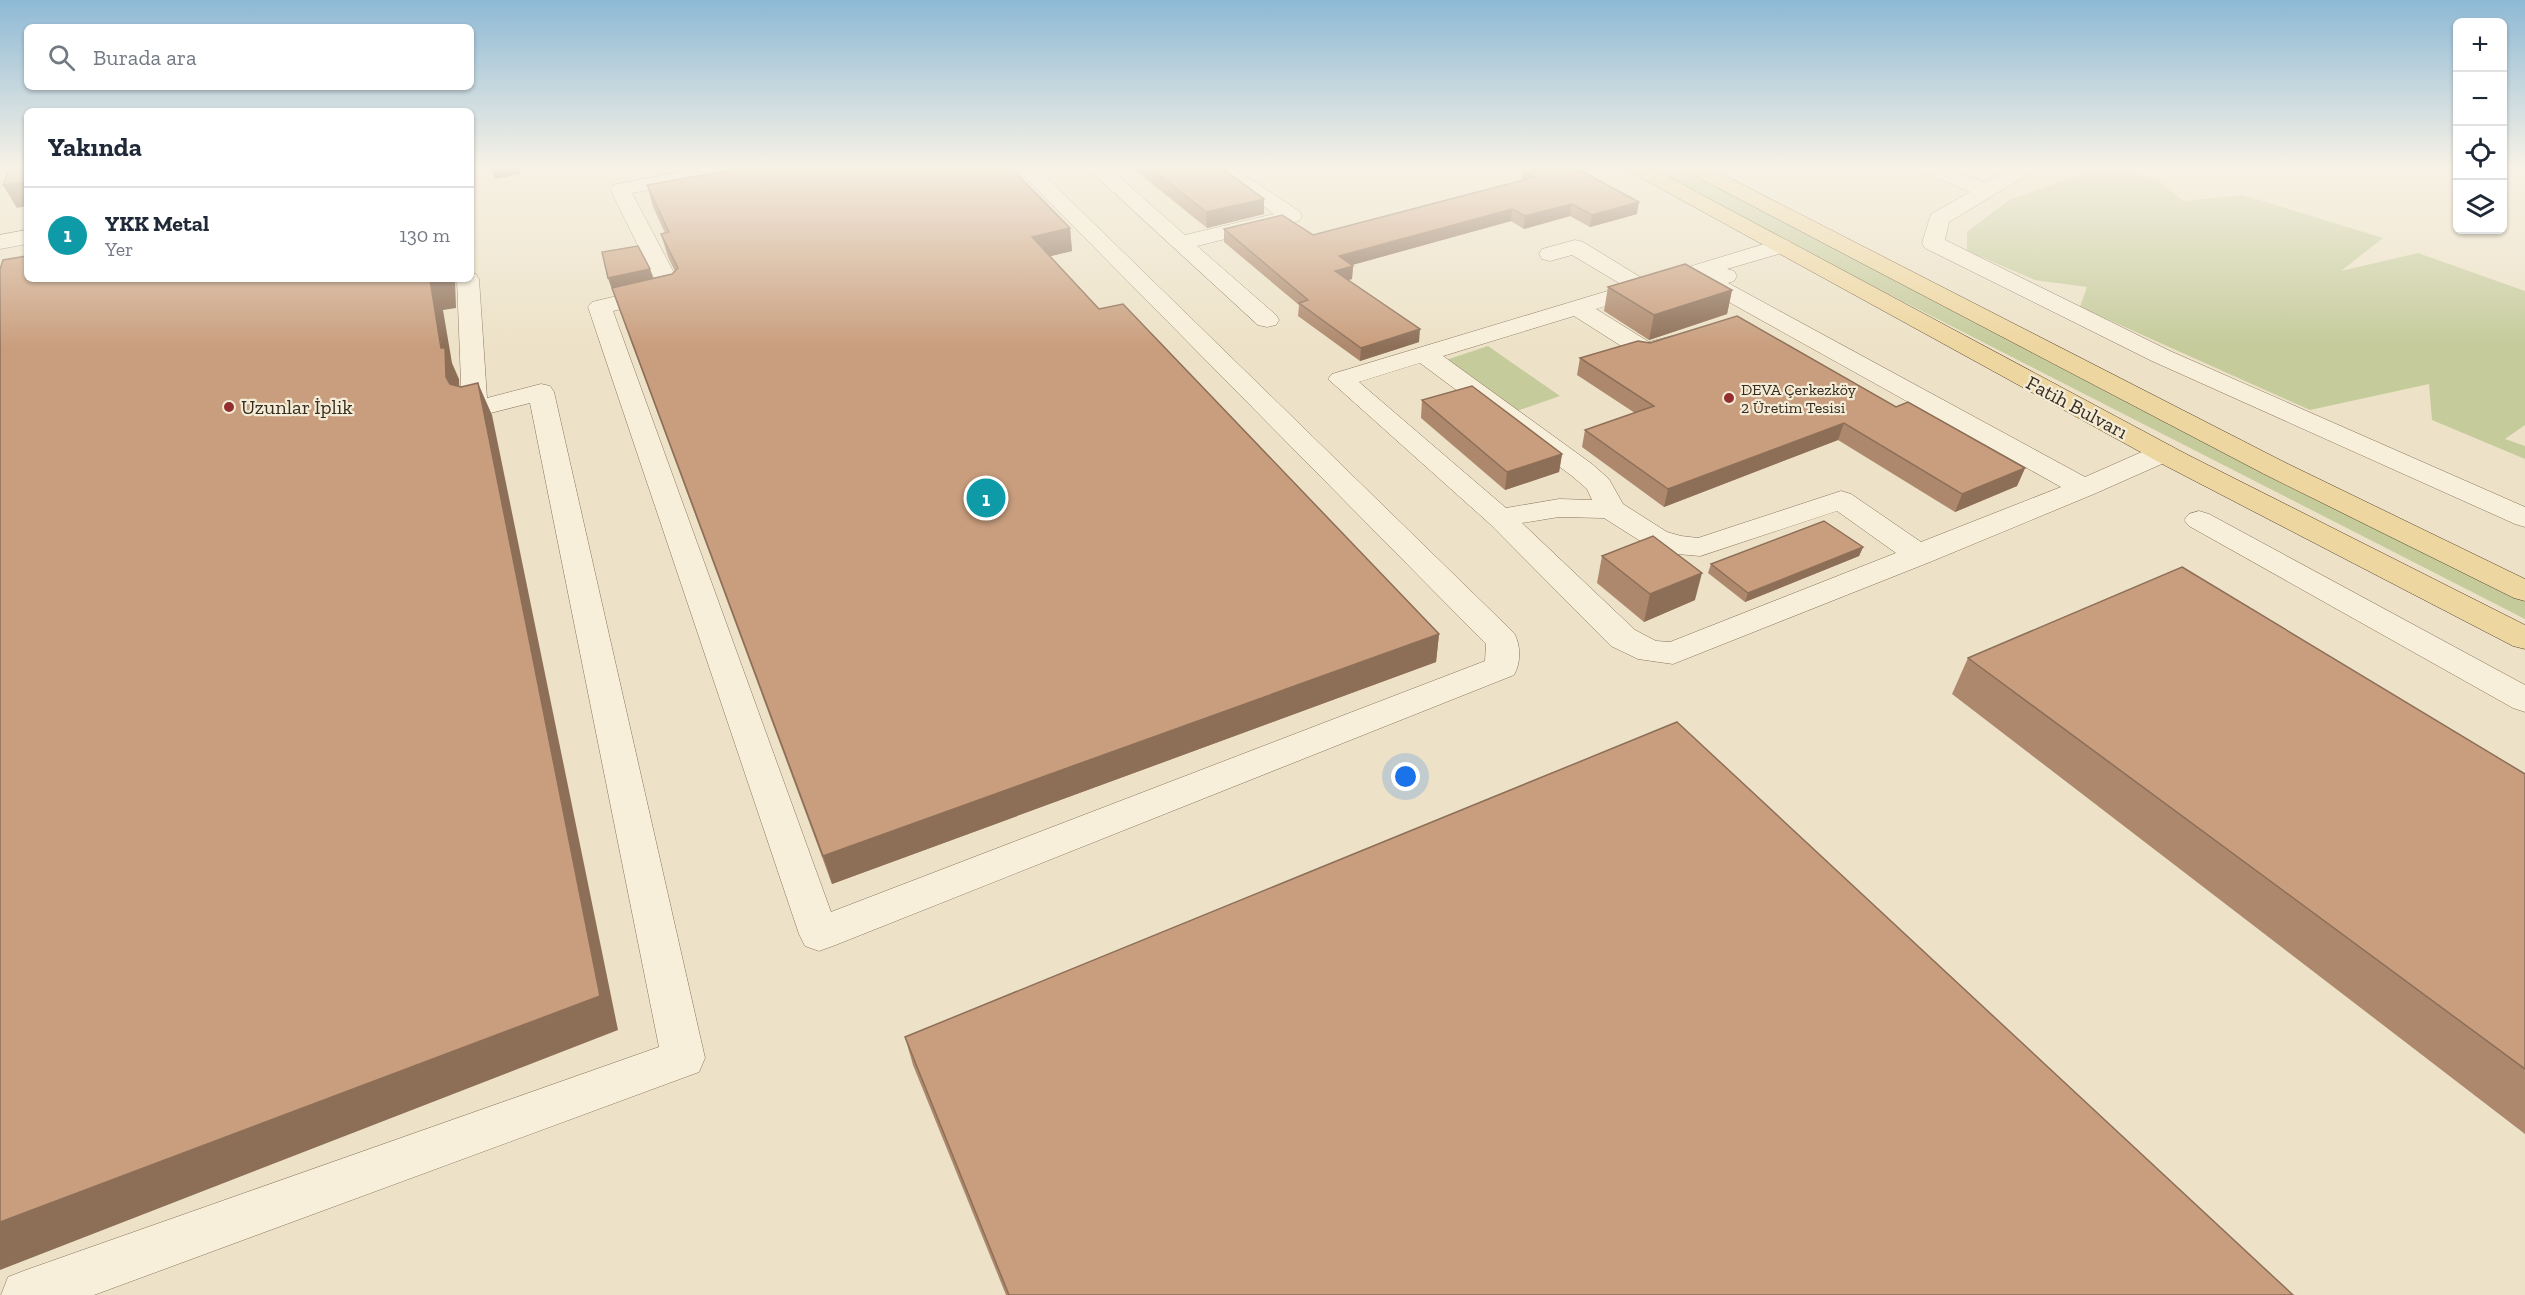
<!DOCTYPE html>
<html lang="tr">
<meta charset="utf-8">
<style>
:root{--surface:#fff;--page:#f6f6f7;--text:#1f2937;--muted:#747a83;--line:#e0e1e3;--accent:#b45309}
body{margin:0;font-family:"Zilla Slab",serif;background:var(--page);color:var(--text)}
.controls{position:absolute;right:18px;top:18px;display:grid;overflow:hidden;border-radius:9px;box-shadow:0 2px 4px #0004}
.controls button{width:54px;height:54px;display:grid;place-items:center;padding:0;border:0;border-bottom:2px solid var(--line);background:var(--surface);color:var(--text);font:30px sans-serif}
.you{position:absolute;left:1406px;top:777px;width:21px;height:21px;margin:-15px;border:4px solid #fff;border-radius:50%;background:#1a73e8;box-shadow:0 0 0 9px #1a73e833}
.badge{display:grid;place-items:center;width:39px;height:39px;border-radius:50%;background:var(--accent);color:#fff;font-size:20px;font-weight:700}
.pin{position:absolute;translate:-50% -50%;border:3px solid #fff;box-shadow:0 2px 6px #0006}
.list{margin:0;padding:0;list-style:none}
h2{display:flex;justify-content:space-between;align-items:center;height:78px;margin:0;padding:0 24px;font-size:26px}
h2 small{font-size:20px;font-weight:400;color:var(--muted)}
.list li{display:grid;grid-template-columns:39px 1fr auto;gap:18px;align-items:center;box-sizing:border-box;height:96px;padding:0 24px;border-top:2px solid var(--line)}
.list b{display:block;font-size:22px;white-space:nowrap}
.list p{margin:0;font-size:20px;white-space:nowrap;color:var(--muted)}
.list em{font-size:20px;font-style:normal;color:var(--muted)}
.icon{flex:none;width:33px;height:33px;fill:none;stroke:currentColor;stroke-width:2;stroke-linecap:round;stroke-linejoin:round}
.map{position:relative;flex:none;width:2525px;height:1295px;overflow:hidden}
.search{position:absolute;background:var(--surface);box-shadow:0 2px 4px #0004;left:24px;top:24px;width:450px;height:66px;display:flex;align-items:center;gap:15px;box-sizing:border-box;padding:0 21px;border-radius:9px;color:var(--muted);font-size:22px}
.panel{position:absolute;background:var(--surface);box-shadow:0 2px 4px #0004;left:24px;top:108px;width:450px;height:174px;border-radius:9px}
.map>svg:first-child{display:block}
</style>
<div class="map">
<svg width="2525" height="1295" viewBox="0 0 2525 1295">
<rect width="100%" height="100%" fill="#ede2c7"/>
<g fill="#c5cb9b">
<path d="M1645 166H1681L1869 266 2525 596V619L1783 240Z"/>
<path d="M2105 166 2157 179 2183 201 2243 195 2383 238 2341 271 2418 253 2525 291V425L2505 439 2525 446V459L2432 420 2429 384 2310 410 2080 307 2087 287 2035 280 1967 251V232L2009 200Z"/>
<path d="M1488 346 1560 396 1514 412 1443 361Z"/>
</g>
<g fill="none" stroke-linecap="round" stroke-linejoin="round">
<defs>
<g id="minor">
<path d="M709 166H749L746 170 739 172 632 193 683 290 679 295 613 311 831 912 1485 661 1486 644 1014 166H1035L1514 633C1521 645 1521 663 1514 675L833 946 819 951 805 946 799 934 588 307 592 302 658 286 610 189 613 185Z"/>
<path d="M1085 166H1107L1185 235 1274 214 1211 170 1208 166H1231L1299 211 1302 216 1299 221 1197 246 1276 315 1279 320 1276 325 1267 327 1258 325Z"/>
<path d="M1916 166H1943L1985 183 2014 166H2038L2035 170 1949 222 1945 240 2170 351 2525 507V527L2515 524 2152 361 1925 248 1922 243 1931 214 1970 192 1919 170Z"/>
<path d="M27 230V244L0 249V235Z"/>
<path d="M1781 239 1789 241 1792 246 1789 251 1727 269 1734 271 1737 276 1734 281 1728 283 2085 477 2153 447 2163 445 2173 447 2177 453 2173 459 2094 494 1930 562 1673 664 1638 659 1611 646 1490 524 1328 379 1332 374 1624 286 1572 255 1550 261 1542 259 1539 254 1542 249 1575 240 1583 242 1645 280ZM1698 278 1696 281 1700 286 2061 487 1921 542 1851 494 1841 491 1698 538 1681 536 1667 532 1623 504 1609 479 1592 464 1443 356 1574 316 1637 356C1650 359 1677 354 1684 343L1681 338 1672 336 1649 342 1596 309ZM1420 363 1572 476 1587 489 1592 500 1559 499 1506 508 1359 382ZM1837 511 1896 553 1670 642 1656 641 1635 630 1522 523 1559 517 1604 518 1645 544 1677 554 1700 556Z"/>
<path d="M471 273 476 274 479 279 487 398 541 384 550 386 554 392 705 1058 699 1072 94 1295H1L8 1277 26 1270 659 1047 530 403 475 417 466 415 462 409 457 279H471Z"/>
<path d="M2199 511 2209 514 2525 685V712L2513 708 2189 526 2184 520 2189 514Z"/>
</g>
<g id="major">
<path d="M1624 166H1648L2186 454 2525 625V649L2513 646 2166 466 1627 170Z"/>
<path d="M1681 166H1706L2284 462 2525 579V601L2514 598 2264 474 1684 170Z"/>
</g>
</defs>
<use href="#minor" stroke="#88745d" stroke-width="1"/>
<use href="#major" stroke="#564231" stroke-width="1"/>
<use href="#minor" fill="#f8efda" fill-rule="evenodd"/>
<use href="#major" fill="#eed6a0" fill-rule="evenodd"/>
</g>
<g fill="#ad886c">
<path d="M1130 166H1219L1264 199V214L1207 228Z"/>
<path d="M1523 171 1637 214 1590 227 1570 216 1524 229 1511 221 1351 265 1353 266 1352 279 1348 280 1419 342 1360 361 1298 316 1299 305 1224 242V229L1313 235 1521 181Z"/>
<path d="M647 185 1070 228 1072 251 1050 256 1099 309 1439 634 1436 662 832 884 620 312 608 278H653L672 274 675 271 668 257 661 234 665 233 653 207Z"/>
<path d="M1608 287 1732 290 1727 314 1649 340 1604 311Z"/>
<path d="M1580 358 1896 407 2025 468 2017 486 1955 512 1838 440 1664 507 1582 447 1585 430 1635 413 1577 375Z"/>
<path d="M1422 400 1562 454 1559 472 1505 490 1421 418Z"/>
<path d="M1863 547 1859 556 1745 602 1708 573 1711 564Z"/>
<path d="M1602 556 1695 600 1644 622 1597 583Z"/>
<path d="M1968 658 2525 774V1134L1952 694Z"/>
<path d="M905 1037 2293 1295H1006L913 1065Z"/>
</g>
<g fill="#8d6f58">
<path d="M519 167 521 174 495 179 493 171Z"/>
<path d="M27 182V206L17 208 3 185Z"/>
<path d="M1264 199V214L1207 228 1206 212Z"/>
<path d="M1639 202 1637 214 1590 227 1592 215Z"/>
<path d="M1572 204 1570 216 1524 229 1525 216Z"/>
<path d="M1512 209 1511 221 1338 269 1339 256Z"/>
<path d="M1070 228 1072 251 1035 260 1032 237Z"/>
<path d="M1353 266 1352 279 1334 284 1335 271Z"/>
<path d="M650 269 655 284 614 294 608 278Z"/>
<path d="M437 279H455L456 308 443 310 452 363 459 379 460 409 446 377 430 280Z"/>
<path d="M1732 290 1727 314 1649 340 1654 315Z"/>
<path d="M1420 329 1419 342 1360 361 1361 348Z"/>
<path d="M478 383 492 415 618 1030 0 1270V1222Z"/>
<path d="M1844 423 1838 440 1664 507 1668 489Z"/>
<path d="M1562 454 1559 472 1505 490 1507 472Z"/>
<path d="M2025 468 2017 486 1955 512 1962 494Z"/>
<path d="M1863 547 1859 556 1745 602 1748 593Z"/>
<path d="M1702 573 1695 600 1644 622 1650 594Z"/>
<path d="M1439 634 1436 662 832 884 823 856Z"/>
</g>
<g fill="#c99e7e" stroke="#8d6f58" stroke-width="1.5">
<path d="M11 166H27V182L3 185Z"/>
<path d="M490 166H518L519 167 493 171Z"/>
<path d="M753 166H1009L1070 228 1032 237 1099 309 1123 304 1439 634 823 856 612 288 672 274 678 268 661 234 669 232 647 185Z"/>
<path d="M1148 166H1219L1264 199 1206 212Z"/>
<path d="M1542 166H1572L1639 202 1592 215 1572 204 1525 216 1512 209 1339 256 1353 266 1335 271 1420 329 1361 348 1299 303 1308 300 1224 229 1282 215 1313 235 1535 177 1523 171Z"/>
<path d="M638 246 650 269 608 278 602 252Z"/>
<path d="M27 256V279H437L430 280 441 348H445L446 377 450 384 461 387 478 383 600 996 0 1222V269L3 260Z"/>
<path d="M1685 264 1732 290 1654 315 1608 287Z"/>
<path d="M1737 316 1896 407 1908 402 2025 468 1962 494 1844 423 1668 489 1585 430 1654 406 1580 358 1638 341 1650 343Z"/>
<path d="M1472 386 1562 454 1507 472 1422 400Z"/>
<path d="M1824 521 1863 547 1748 593 1711 564Z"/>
<path d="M1653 536 1702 573 1650 594 1602 556Z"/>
<path d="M2182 567 2525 774V1069L1968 658Z"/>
<path d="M1677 722 2293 1295H1009L905 1037Z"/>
</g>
<linearGradient id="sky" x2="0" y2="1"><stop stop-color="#8eb9d5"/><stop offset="0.48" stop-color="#f7f2e6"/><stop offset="1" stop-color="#f7f2e6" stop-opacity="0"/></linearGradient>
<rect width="2525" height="347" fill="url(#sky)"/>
<g fill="#942f2f" stroke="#f4ecd6" stroke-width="2">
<circle cx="1729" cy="398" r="6"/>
<circle cx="229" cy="407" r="6"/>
</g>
<g text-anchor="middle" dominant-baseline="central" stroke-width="4.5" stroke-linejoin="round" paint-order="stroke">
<g font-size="16" fill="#382c20" stroke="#f4ecd6" text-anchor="start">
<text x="1741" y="389">DEVA Çerkezköy<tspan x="1741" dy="18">2 Üretim Tesisi</tspan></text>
</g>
<g font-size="20" fill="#382c20" stroke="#f4ecd6" text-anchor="start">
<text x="241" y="407">Uzunlar İplik</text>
</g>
<g font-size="20" fill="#382c20" stroke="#f4ecd6">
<text transform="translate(2077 407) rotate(28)">Fatih Bulvarı</text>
</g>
</g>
</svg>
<div class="controls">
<button>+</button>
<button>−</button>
<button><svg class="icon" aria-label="locate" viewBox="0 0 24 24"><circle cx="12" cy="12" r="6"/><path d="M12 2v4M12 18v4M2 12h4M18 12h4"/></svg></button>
<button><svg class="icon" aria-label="layers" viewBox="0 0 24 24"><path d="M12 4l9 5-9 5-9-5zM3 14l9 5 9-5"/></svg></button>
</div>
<div class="you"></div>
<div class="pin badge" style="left:986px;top:498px;background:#0f9aa8">1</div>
<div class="search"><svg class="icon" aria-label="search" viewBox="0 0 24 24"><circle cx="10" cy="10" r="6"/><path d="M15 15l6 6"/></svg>Burada ara</div>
<section class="panel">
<h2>Yakında<small></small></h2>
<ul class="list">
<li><span class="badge" style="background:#0f9aa8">1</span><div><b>YKK Metal</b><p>Yer</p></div><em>130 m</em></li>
</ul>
</section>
</div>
